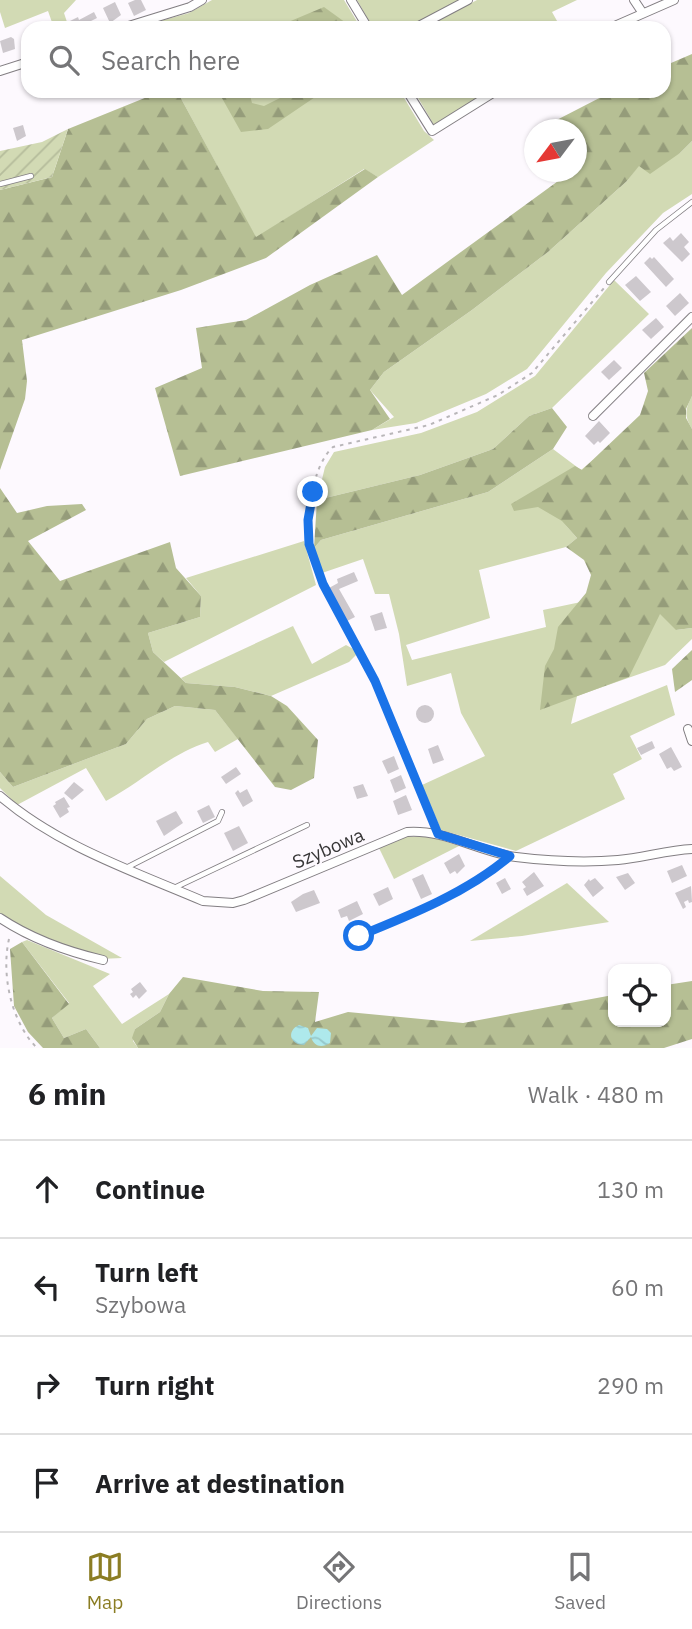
<!DOCTYPE html>
<meta charset="utf-8">
<style>
:root{--surface:#fff;--page:#f6f6f6;--text:#202124;--muted:#757577;--line:#e0e0e0;--accent:#8b7d23}
body{margin:0;font-family:"IBM Plex Sans",sans-serif;background:var(--page);color:var(--text)}
.controls{position:absolute;right:21px;bottom:21px;display:grid;overflow:hidden;border-radius:14px;box-shadow:0 2px 5px #0004}
.controls button{width:63px;height:63px;display:grid;place-items:center;padding:0;border:0;border-bottom:2px solid var(--line);background:var(--surface);color:var(--text);font:35px sans-serif}
.compass{position:absolute;left:524px;top:119px;width:63px;height:63px;border-radius:50%;background:var(--surface);box-shadow:0 2px 5px #0004;rotate:238deg}
.stop{position:absolute;width:21px;height:21px;margin:-16px;border:5px solid #1a73e8;border-radius:50%;background:#fff}
.stop.end{background:#1a73e8;border-color:#fff;box-shadow:0 2px 7px #0008}
.list{margin:0;padding:0;list-style:none}
h2{display:flex;justify-content:space-between;align-items:center;height:91px;margin:0;padding:0 28px;font-size:30px}
h2 small{font-size:23px;font-weight:400;color:var(--muted)}
.list li{display:grid;grid-template-columns:46px 1fr auto;gap:21px;align-items:center;box-sizing:border-box;height:98px;padding:0 28px;border-top:2px solid var(--line)}
.list b{display:block;font-size:26px;white-space:nowrap}
.list p{margin:0;font-size:23px;white-space:nowrap;color:var(--muted)}
.list em{font-size:23px;font-style:normal;color:var(--muted)}
.icon{flex:none;width:38px;height:38px;fill:none;stroke:currentColor;stroke-width:2;stroke-linecap:round;stroke-linejoin:round}
.map{position:relative;flex:none;width:692px;height:1048px;overflow:hidden}
.search{position:absolute;background:var(--surface);box-shadow:0 2px 5px #0004;left:21px;right:21px;top:21px;height:77px;display:flex;align-items:center;gap:18px;box-sizing:border-box;padding:0 24px;border-radius:21px;color:var(--muted);font-size:26px}
.sheet{height:483px;background:var(--surface)}
nav{display:flex;justify-content:space-around;align-items:center;box-sizing:border-box;height:98px;border-top:2px solid var(--line);background:var(--surface);font-size:19px;color:var(--muted)}
nav a{display:grid;justify-items:center;gap:4px}
nav .on{color:var(--accent)}
.map>svg:first-child{display:block}
</style>
<div class="map">
<svg width="692" height="1048" viewBox="0 0 692 1048">
<defs>
<pattern id="forest-firs" width="22" height="20" patternUnits="userSpaceOnUse" patternTransform="scale(1.75)"><rect width="22" height="20" fill="#b6bf94"/><path d="M5 1l3.5 6h-7zM16 11l3.5 6h-7z" fill="#959c7a"/></pattern>
<pattern id="garden-furrows" width="10" height="10" patternUnits="userSpaceOnUse" patternTransform="scale(1.75)"><rect width="10" height="10" fill="#d2dab4"/><path d="M-1 1l2-2M0 10L10 0M9 11l2-2" fill="none" stroke="#b5bc9b"/></pattern>
<pattern id="water-waves" width="16" height="10" patternUnits="userSpaceOnUse" patternTransform="scale(1.75)"><rect width="16" height="10" fill="#aee9ec"/><path d="M0 5q4-4 8 0t8 0" fill="none" stroke="#96c8cb"/></pattern>
</defs>
<rect width="100%" height="100%" fill="#fdf9fe"/>
<g fill="#d2dab4" fill-rule="evenodd">
<path d="M0 0H76L64 13 69 28H54L48 11 5 28 0 12Z"/>
<path d="M212 0H344L361 28H147L146 25 189 13Z"/>
<path d="M357 0H461L409 28H373Z"/>
<path d="M477 0H577L552 12 561 28H424Z"/>
<path d="M177 91H400L424 131 434 140 378 177 364 169 256 238Z"/>
<path d="M414 91H490L434 125Z"/>
<path d="M692 141V194L663 213 606 273 527 369 486 394 416 423 372 430 394 417 370 390 384 372 472 310 548 252 627 181 639 165 680 153Z"/>
<path d="M614 280 649 314 552 408 529 416 493 449 420 475 317 500 325 467 334 452 421 433 477 412 535 376Z"/>
<path d="M692 396V535L676 630 692 628V639L665 665 577 696 571 724 667 685 675 715 630 736 642 759 613 774 625 799 516 851 441 830 422 785 485 756 461 713 451 673 407 686 399 634 389 594H375L363 559 322 573 314 548 321 540 488 492 553 449 581 470 593 460 692 429C684 416 685 410 692 396ZM563 522 616 578 595 599 543 610 546 627 412 660 406 645 490 618 479 570 566 547 577 538Z"/>
<path d="M304 541 316 585 164 662 153 652 148 633 200 617 201 596 186 578Z"/>
<path d="M293 626 312 664 346 645 359 652 349 662 271 696 235 687 186 683 181 678Z"/>
<path d="M175 706 215 710 238 739 215 752 208 742C170 754 141 782 106 801L86 768 17 805 0 788V772L13 787 126 744 147 719Z"/>
<path d="M427 836 459 846 394 879 379 848 406 837Z"/>
<path d="M0 876 46 915 122 958 100 959 23 929 0 914Z"/>
<path d="M567 883 609 922 522 936 470 941Z"/>
<path d="M27 940 110 974 93 986 122 1024 169 994 160 1012 135 1029 133 1041 138 1048H100L86 1029 64 1038 52 1018 69 1003 22 942Z"/>
</g>
<g fill="url(#forest-firs)">
<path d="M324 7 353 28H274Z"/>
<path d="M692 54V141L680 153 650 174 639 166 627 181 548 252 472 310 384 372 370 390 390 419 372 430 180 476 155 388 202 368 196 328 246 320 310 285 377 255 402 295 565 176 564 172H576V130L546 129 545 126 613 91H664V66Z"/>
<path d="M162 91H177L256 237 365 169 378 177 266 258 181 290 22 340 27 381 25 399 0 470V190L52 177 68 129Z"/>
<path d="M218 91H249L252 103 264 106 294 91H324L268 129 241 132Z"/>
<path d="M692 328V396L686 409V418L692 429V628L676 630 660 614 629 677 540 710 545 666 554 649 558 627 586 593 591 575 584 560 566 547 577 538 562 521 538 507 514 511 511 504 575 466 582 470 640 415 648 391 644 373Z"/>
<path d="M552 408 567 427 553 449 488 492 321 540 314 548 317 500 420 475 493 449 529 416Z"/>
<path d="M0 488 17 513 47 506 82 504 86 510 28 541 60 581 170 542 176 568 201 596 200 617 148 633 153 652 186 683 235 687 271 696 287 706 318 740 314 778 291 790 275 787 215 710 175 706 147 719 126 744 13 787 0 772Z"/>
<path d="M692 650V680L675 692 672 669Z"/>
<path d="M22 942 69 1004 52 1018 64 1038 86 1029 100 1048H43L28 1032 14 1006 10 949Z"/>
<path d="M183 977 263 991 319 992 315 1022 348 1012 463 1023 613 995V1022H666V985L692 981V1039L664 1048H138L132 1038 135 1029 160 1012 169 994Z"/>
</g>
<path fill="url(#garden-furrows)" d="M68 129 52 177 0 190V151L42 142Z"/>
<path fill="url(#water-waves)" d="M299 1025 308 1028 311 1036 317 1028 327 1029 331 1033 330 1043C322 1048 314 1047 311 1037L304 1045C290 1045 286 1031 299 1025Z"/>
<g fill="#cdc8cd">
<path d="M135 0H141L146 10 134 16 128 3Z"/>
<path d="M115 2 121 15 110 23 103 8Z"/>
<path d="M94 12 97 18 91 21 94 28H84L82 26 74 28 70 21 78 17 79 20Z"/>
<path d="M11 37 14 39 15 49 3 53 0 41Z"/>
<path d="M23 125 26 136 17 141 13 128Z"/>
<path d="M681 233 689 242 684 247 690 254 682 262 663 243 670 237 673 241Z"/>
<path d="M650 257 652 259 654 257 674 279 666 287 644 263Z"/>
<path d="M636 276 651 292 640 301 625 285Z"/>
<path d="M680 293 689 303 675 316 666 306Z"/>
<path d="M656 318 664 327 651 339 642 330Z"/>
<path d="M614 360 622 368 609 380 601 372Z"/>
<path d="M599 421 610 433 600 443 598 441 594 445 585 436Z"/>
<path d="M354 572 358 581 339 589 355 617 345 622 329 588 338 583 337 579Z"/>
<path d="M382 612 387 628 375 631 370 616Z"/>
<circle cx="425" cy="714" r="9"/>
<path d="M652 741 655 748 641 755 637 748Z"/>
<path d="M438 745 444 760 433 764 428 749Z"/>
<path d="M671 747 682 767 674 771 671 767 667 769 659 754Z"/>
<path d="M394 756 399 769 388 774 382 761Z"/>
<path d="M236 767 241 774 226 784 221 777Z"/>
<path d="M401 775 406 788 395 793 390 780Z"/>
<path d="M74 782 84 790 72 800 64 793Z"/>
<path d="M363 784 368 796 357 799 353 787Z"/>
<path d="M247 789 253 801 243 807 235 793 238 790 240 793Z"/>
<path d="M406 795 412 810 398 815 393 801Z"/>
<path d="M64 797 70 807 67 808 69 812 60 818 53 806 56 804 55 802Z"/>
<path d="M209 805 215 817 203 823 197 811Z"/>
<path d="M176 811 183 823 164 836 156 821Z"/>
<path d="M239 826 248 843 233 851 224 833Z"/>
<path d="M459 854 465 866 457 874 455 871 450 874 444 863Z"/>
<path d="M682 865 687 876 672 883 667 871Z"/>
<path d="M534 872 544 886 527 896 523 889 526 887 522 882Z"/>
<path d="M628 873 635 883 625 890 616 877Z"/>
<path d="M423 874 432 894 421 899 412 879Z"/>
<path d="M505 878 511 889 502 894 496 883Z"/>
<path d="M595 878 604 888 593 897 584 885 589 879 590 881Z"/>
<path d="M691 886 692 902 689 903 688 900 684 902 686 907 683 909 675 893Z"/>
<path d="M388 887 393 899 379 906 373 894Z"/>
<path d="M314 890 320 903 296 912 291 902 303 894Z"/>
<path d="M357 901 363 914 349 921 347 916 341 918 338 910Z"/>
<path d="M140 982 147 991 139 999 136 995 133 998 130 994 133 992 131 989Z"/>
</g>
<g fill="none" stroke-linecap="round" stroke-linejoin="round">
<defs>
<g id="lane">
<path d="M0 184 31 176"/>
<path d="M609 282 656 230 692 202"/>
<path d="M323 584 375 681 438 834"/>
<path d="M126 868 218 821 222 812"/>
<path d="M174 888 307 825"/>
<path d="M359 936C410 915 467 893 509 857"/>
</g>
<g id="street">
<path d="M351 0 368 28"/>
<path d="M634 0 642 12"/>
<path d="M122 28 190 7 202 0"/>
<path d="M415 28 468 0"/>
<path d="M610 28 674 0"/>
<path d="M0 71 28 62"/>
<path d="M407 91 432 131 496 91"/>
<path d="M593 416 692 317"/>
<path d="M688 729 692 741"/>
<path d="M0 796C58 846 133 871 203 901L233 903 244 900 407 832C445 829 478 852 516 857 549 861 584 863 618 860 643 858 667 850 692 849"/>
<path d="M0 918C30 938 69 952 103 960"/>
</g>
</defs>
<use href="#lane" stroke="#827e82" stroke-width="6"/>
<use href="#street" stroke="#827e82" stroke-width="10"/>
<g stroke="#b9b6b9" stroke-width="2" stroke-dasharray="3.5 5" stroke-linecap="butt">
<path d="M320 577C317 567 312 556 310 546 304 520 313 464 333 447L429 425 498 395 532 373 604 288"/>
<path d="M9 939C1 974 11 1022 37 1048"/>
</g>
<use href="#lane" stroke="#fff" stroke-width="4.5"/>
<use href="#street" stroke="#fff" stroke-width="8"/>
</g>
<g fill="none" stroke-linecap="round" stroke-linejoin="round">
<path stroke="#1a73e8" stroke-width="9" d="M313 492 308 520 309 544 323 584 375 681 438 834 510 856C468 892 411 915 359 936"/>
</g>
<g text-anchor="middle" dominant-baseline="central" stroke-width="5" stroke-linejoin="round" paint-order="stroke">
<g font-size="19" fill="#373637" stroke="#fdf9fe">
<text transform="translate(328 848) rotate(-23)">Szybowa</text>
</g>
</g>
</svg>
<div class="controls">
<button><svg class="icon" aria-label="locate" viewBox="0 0 24 24"><circle cx="12" cy="12" r="6"/><path d="M12 2v4M12 18v4M2 12h4M18 12h4"/></svg></button>
</div>
<svg class="compass" viewBox="-18 -18 36 36"><path d="M0-13l5 13h-10z" fill="#e53935"/><path d="M0 13l5-13h-10z" fill="#757577"/></svg>
<div class="stop" style="left:359px;top:936px"></div>
<div class="stop end" style="left:313px;top:492px"></div>
<div class="search"><svg class="icon" aria-label="search" viewBox="0 0 24 24"><circle cx="10" cy="10" r="6"/><path d="M15 15l6 6"/></svg>Search here</div>
</div>
<section class="sheet">
<h2>6 min<small>Walk · 480 m</small></h2>
<ul class="list">
<li><svg class="icon" aria-label="ahead" viewBox="0 0 24 24"><path d="M12 20V5M6 11l6-6 6 6"/></svg><div><b>Continue</b></div><em>130 m</em></li>
<li><svg class="icon" aria-label="left" viewBox="0 0 24 24"><path d="M17 20v-9H6M10 6l-5 5 5 5"/></svg><div><b>Turn left</b><p>Szybowa</p></div><em>60 m</em></li>
<li><svg class="icon" aria-label="right" viewBox="0 0 24 24"><path d="M7 20v-9h11M14 6l5 5-5 5"/></svg><div><b>Turn right</b></div><em>290 m</em></li>
<li><svg class="icon" aria-label="arrive" viewBox="0 0 24 24"><path d="M6 21V4h12l-3 4 3 4H6"/></svg><div><b>Arrive at destination</b></div></li>
</ul>
</section>
<nav>
<a class="on"><svg class="icon" aria-label="map" viewBox="0 0 24 24"><path d="M3 6l6-2 6 2 6-2v14l-6 2-6-2-6 2zM9 4v14M15 6v14"/></svg>Map</a>
<a><svg class="icon" aria-label="directions" viewBox="0 0 24 24"><path d="M12 3l9 9-9 9-9-9zM9 14v-3h6M13 9l2 2-2 2"/></svg>Directions</a>
<a><svg class="icon" aria-label="saved" viewBox="0 0 24 24"><path d="M7 4h10v16l-5-4-5 4z"/></svg>Saved</a>
</nav>
